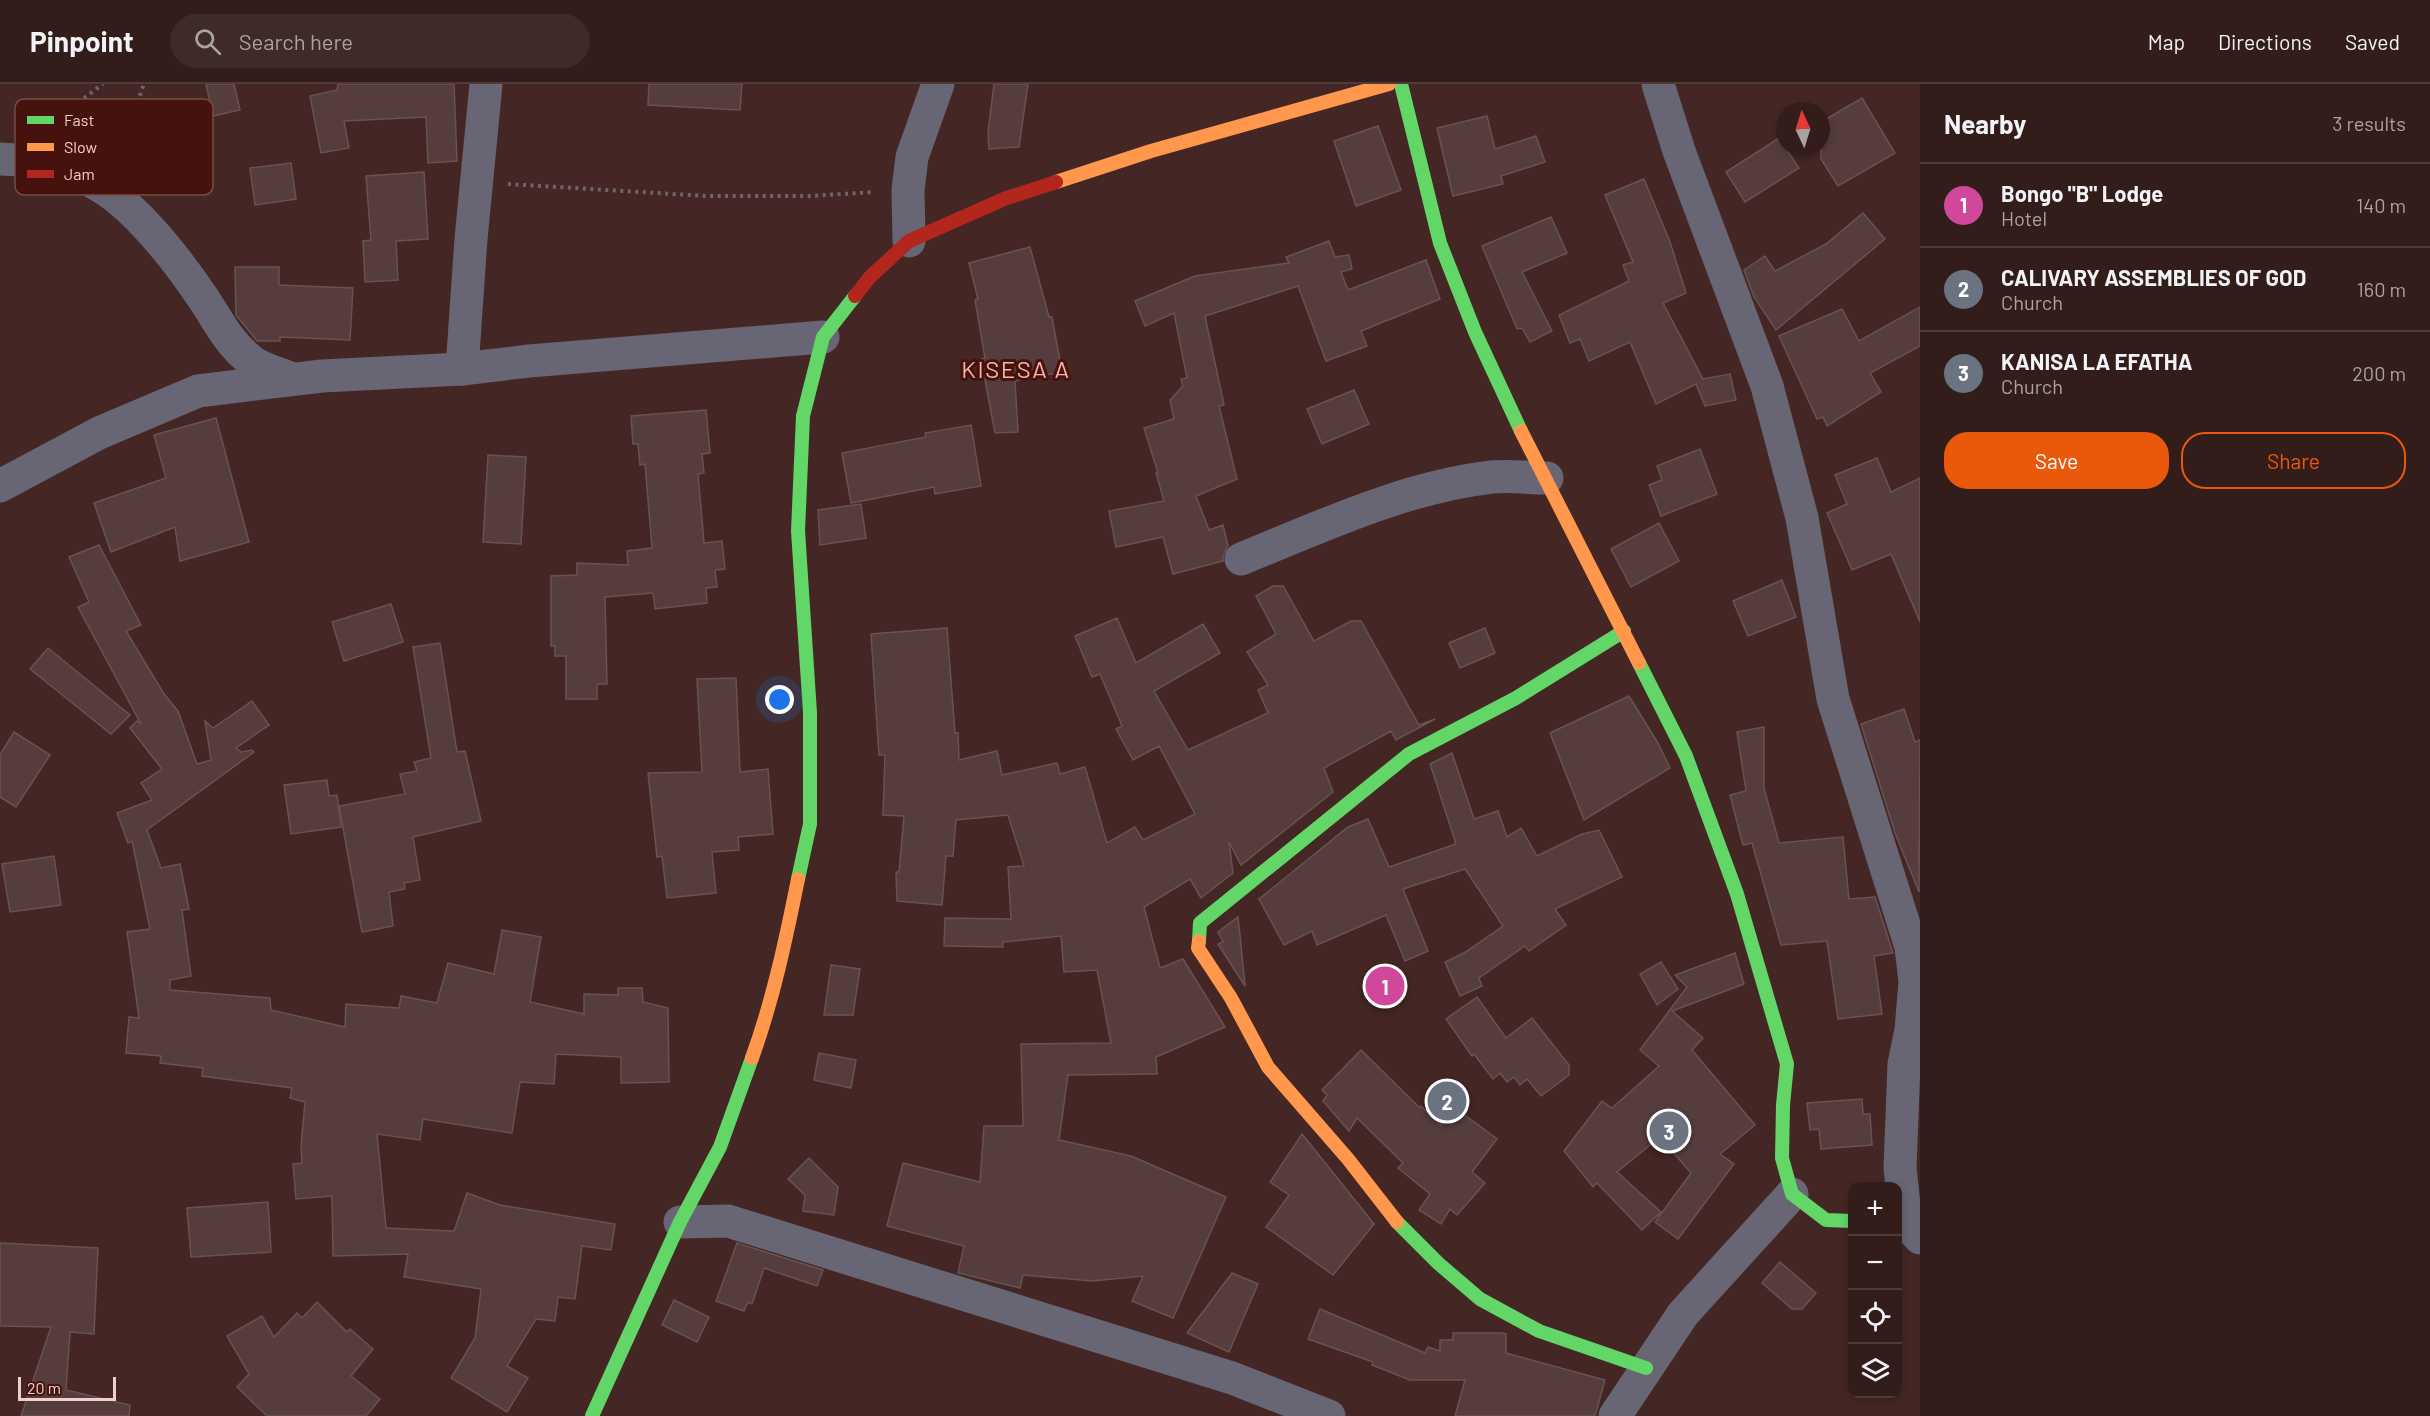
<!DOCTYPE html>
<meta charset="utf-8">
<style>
:root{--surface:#331d1b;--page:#3e2a28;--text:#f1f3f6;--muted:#a9a2a3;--line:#4e3b3a;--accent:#ea580c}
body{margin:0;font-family:Barlow,sans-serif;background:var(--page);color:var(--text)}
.controls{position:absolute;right:18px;bottom:18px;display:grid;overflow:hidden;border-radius:12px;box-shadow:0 3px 9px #0003}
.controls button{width:54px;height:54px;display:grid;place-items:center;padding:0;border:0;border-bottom:2px solid var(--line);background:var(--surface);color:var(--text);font:30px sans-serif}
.compass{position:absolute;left:1776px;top:18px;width:54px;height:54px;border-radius:50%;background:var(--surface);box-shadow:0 3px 9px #0003;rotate:356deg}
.scale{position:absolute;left:18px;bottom:15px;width:98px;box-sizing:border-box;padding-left:6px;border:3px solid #f2cfca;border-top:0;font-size:16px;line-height:21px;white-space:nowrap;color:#f2cfca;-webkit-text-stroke:4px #45120d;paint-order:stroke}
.you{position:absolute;left:780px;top:616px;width:21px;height:21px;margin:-15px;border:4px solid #fff;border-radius:50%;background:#1a73e8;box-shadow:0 0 0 9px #1a73e833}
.badge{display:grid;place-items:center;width:39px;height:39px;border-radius:50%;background:var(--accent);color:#fff;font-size:20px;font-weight:700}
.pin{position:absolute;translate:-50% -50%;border:3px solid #fff;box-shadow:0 2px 6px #0006}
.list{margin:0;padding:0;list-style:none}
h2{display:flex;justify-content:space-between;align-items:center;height:78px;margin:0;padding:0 24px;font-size:26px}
h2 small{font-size:20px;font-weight:400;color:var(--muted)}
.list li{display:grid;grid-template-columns:39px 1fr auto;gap:18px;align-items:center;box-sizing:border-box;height:84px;padding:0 24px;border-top:2px solid var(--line)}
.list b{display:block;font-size:22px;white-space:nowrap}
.list p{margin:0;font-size:20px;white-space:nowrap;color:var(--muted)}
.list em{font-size:20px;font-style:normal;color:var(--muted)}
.actions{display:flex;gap:12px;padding:18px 24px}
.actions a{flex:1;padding:14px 0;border:2px solid var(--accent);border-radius:24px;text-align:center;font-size:21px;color:var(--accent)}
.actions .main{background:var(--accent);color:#fff}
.icon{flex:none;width:33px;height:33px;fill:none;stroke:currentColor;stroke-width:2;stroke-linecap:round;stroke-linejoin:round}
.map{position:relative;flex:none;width:1920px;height:1332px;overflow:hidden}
header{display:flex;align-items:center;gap:36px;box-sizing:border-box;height:84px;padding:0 30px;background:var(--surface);border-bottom:2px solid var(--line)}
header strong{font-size:28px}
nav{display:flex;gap:33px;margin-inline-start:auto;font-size:21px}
.search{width:420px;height:54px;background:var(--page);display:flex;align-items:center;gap:15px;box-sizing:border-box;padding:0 21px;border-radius:33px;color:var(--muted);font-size:22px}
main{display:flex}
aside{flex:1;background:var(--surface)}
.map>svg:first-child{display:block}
</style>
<header>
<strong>Pinpoint</strong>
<div class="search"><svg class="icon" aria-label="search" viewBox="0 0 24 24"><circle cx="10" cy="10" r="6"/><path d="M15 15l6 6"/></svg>Search here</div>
<nav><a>Map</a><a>Directions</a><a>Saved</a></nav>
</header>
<main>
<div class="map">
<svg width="1920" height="1332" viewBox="0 0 1920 1332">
<rect width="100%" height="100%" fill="#442724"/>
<g fill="#553d3e" stroke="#6a5152" stroke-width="1.5">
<path d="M206 0H234L240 26 213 32Z"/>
<path d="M338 0H454L457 77 428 79 426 33 344 37 349 64 321 69 310 12 337 6Z"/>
<path d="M649 0H742L740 26 648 21Z"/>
<path d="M994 0H1028L1019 63 989 65 988 49Z"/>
<path d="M1862 14 1895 69 1838 102 1821 75V38Z"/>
<path d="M1487 32 1495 65 1536 52 1545 78 1501 92 1503 100 1453 112 1437 44Z"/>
<path d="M1378 42 1401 106 1356 122 1334 57Z"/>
<path d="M1779 54 1799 84 1745 118 1726 88Z"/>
<path d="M291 79 296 115 255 121 250 84Z"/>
<path d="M424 88 428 155 396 157 398 196 365 198 363 157 371 156 366 92Z"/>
<path d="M1644 95 1670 158 1686 209 1663 219 1703 295 1730 290 1736 316 1705 322 1696 300 1656 320 1630 258 1589 277 1580 255 1570 259 1559 231 1629 197 1623 181 1633 178 1605 111Z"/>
<path d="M1863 129 1885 155 1776 246 1754 213 1744 186 1765 172 1775 187 1826 160Z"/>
<path d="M1551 133 1567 169 1522 188 1552 247 1530 258 1522 244 1517 245 1482 162Z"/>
<path d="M1329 157 1335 173 1349 171 1352 185 1341 188 1348 206 1426 176 1440 215 1361 247 1367 262 1326 277 1298 202 1205 232 1224 321 1219 322 1237 395 1196 412 1209 446 1223 441 1228 462 1223 472V477L1173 490 1163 453 1116 463 1109 427 1164 417 1156 389H1158L1144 344 1174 335 1170 316 1183 302 1181 295 1187 294 1174 229 1145 242 1135 217 1195 192 1289 179 1286 173Z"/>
<path d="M1030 163 1049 233H1052L1062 288 1015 297 1018 348 995 349 981 275 985 274 975 216 978 215 969 179Z"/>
<path d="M235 183H279V201L353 204 350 256 280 253V257H257L236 231Z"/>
<path d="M1920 223V262L1870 289 1881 308 1827 342 1823 333 1817 335 1779 252 1842 225 1859 257Z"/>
<path d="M1354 306 1369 340 1322 360 1307 325Z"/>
<path d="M706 326 710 369 702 370 704 389 698 390 704 459 722 457 725 485 715 486 717 503 706 504 707 519 655 525 653 509 605 513 607 600H597V615H566V572H555V562H551V492L577 491V479L628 481 627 467 652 464 645 380 640 381 638 360H633L631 332Z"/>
<path d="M216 334 249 458 180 477 175 443 111 468 94 419 166 394 154 351Z"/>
<path d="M971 341 981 402 935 410 934 403 851 419 842 369 926 353 925 349Z"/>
<path d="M1700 365 1717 410 1661 432 1649 401 1662 396 1657 382Z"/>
<path d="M488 371 526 373 521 460 483 458Z"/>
<path d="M1877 374 1891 408 1920 394V538L1891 470 1852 486 1827 429 1847 420 1835 391Z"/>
<path d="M861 420 866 454 820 461 818 426Z"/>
<path d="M1659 439 1679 477 1631 503 1611 465Z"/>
<path d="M99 461 141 541 126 547 164 610 178 627 197 680 211 676 205 637 213 644 252 617 269 641 236 664 241 668 252 666 254 668 147 746 161 784 180 780 189 825 182 826 191 892 170 896V906L270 914 271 926 345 943 346 920 399 924 401 912 437 919 448 879 494 890 502 846 541 853 530 918 584 930V910L618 911V904H642L643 918 668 924 669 998 621 999V973L556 970 554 1000 520 998 512 1049 423 1035 420 1056 377 1050 386 1144 454 1147 467 1109 500 1121 615 1140 611 1166 582 1162 575 1215 558 1213 555 1237 536 1235 507 1282 528 1294 507 1328 451 1294 475 1254 481 1205 404 1193 408 1170 333 1172 332 1112 296 1115 293 1080 302 1079 301 1062 305 1018 290 1014 292 1004 202 992 203 984 160 979 161 972 126 969 129 933 139 934 127 848 150 845 132 757 128 759 117 729 152 716 141 699 162 685 130 644 137 637 141 640 78 523 89 518 69 473Z"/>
<path d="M1782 496 1796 533 1748 552 1733 517Z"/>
<path d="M1273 502H1283L1314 557 1351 537H1361L1419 641 1435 635 1396 656 1391 647 1324 684 1333 708 1241 781 1229 758 1233 789 1201 814 1190 795 1144 823 1160 884 1183 875 1225 943 1156 973 1157 990 1068 991 1059 1056 1131 1072 1226 1113 1173 1234 1132 1217 1143 1192 1092 1197 1023 1191 1020 1204 958 1189 964 1162 887 1142 903 1079 980 1098 984 1042H1023L1021 960 1111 959 1097 886 1064 888 1061 852 1003 858V863L944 862 945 834 1011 835 1008 783 1024 782 1008 731 956 736 953 772H946L942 821 897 817 896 788H899L904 732 883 731 885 671H879L871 550 947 544 955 649H958L959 676 997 667 1002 691 1057 679 1060 690 1085 683 1107 759 1135 743 1143 756 1195 730 1159 662 1133 676 1116 645 1122 642 1100 590 1092 593 1075 552 1117 534 1136 579 1203 540 1220 569 1154 607 1188 666 1268 629 1258 606 1268 601 1247 568 1276 550 1256 512Z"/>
<path d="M391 520 403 558 344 577 332 538Z"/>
<path d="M1485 544 1495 569 1460 584 1449 559Z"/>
<path d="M440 559 457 668 465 667 481 737 413 753 420 796 404 799 405 805 389 808 393 842 362 848 339 722 405 710 400 690 417 687 414 678 431 674 413 563Z"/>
<path d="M48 564 130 631 111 650 30 585Z"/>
<path d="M736 594 740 688 768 685 773 750 738 753 739 766 712 768 716 809 667 814 662 772 657 773 648 689 702 688 697 595Z"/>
<path d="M1629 612 1658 659 1670 684 1584 736 1550 649Z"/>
<path d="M1904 625 1915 658 1920 656 1919 808 1895 749 1861 640Z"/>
<path d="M1764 643V704L1779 759 1843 753 1849 815 1875 813 1893 869 1874 872 1882 930 1838 935 1827 857 1781 861 1752 759 1743 761 1730 711 1746 707 1737 648Z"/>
<path d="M14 648 50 671 16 723 0 713V671Z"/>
<path d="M1452 669 1474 735 1498 727 1507 753 1521 744 1537 772 1582 750 1599 746 1622 793 1555 825 1566 841 1529 867 1525 862 1479 894 1482 902 1460 912 1445 878 1464 869 1503 842 1465 785 1403 805 1428 867 1405 877 1386 831 1317 861 1312 847 1284 861 1259 815 1348 743 1368 735 1389 783 1456 760 1430 680Z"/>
<path d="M327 696 329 712 337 711 341 743 291 750 284 701Z"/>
<path d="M54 772 61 821 10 828 2 780Z"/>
<path d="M1238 833 1240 851 1245 902 1218 860 1223 858 1218 848Z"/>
<path d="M1735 869 1744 900 1672 927 1703 954 1692 966 1755 1041 1720 1070 1734 1080 1678 1155 1655 1138 1691 1089 1660 1053 1617 1088 1661 1128 1642 1146 1597 1099 1593 1103 1564 1067 1602 1017 1612 1024 1659 982 1640 966 1687 903 1675 891Z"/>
<path d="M1661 878 1678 905 1657 921 1640 890Z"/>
<path d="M831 881 860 885 853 931H824Z"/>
<path d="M1477 913 1506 954 1532 934 1569 981V991L1541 1012 1527 995 1520 1001 1514 993 1507 998 1500 989 1493 995 1474 970 1472 972 1446 935Z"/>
<path d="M1361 966 1420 1024 1421 1022 1441 1041 1454 1023 1497 1055 1472 1088 1485 1099 1457 1131 1450 1125 1441 1140 1419 1126 1430 1110 1398 1084 1403 1079 1357 1034 1349 1047 1323 1017 1327 1011 1322 1006Z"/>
<path d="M819 969 856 976 851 1004 814 996Z"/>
<path d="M1862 1015 1863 1030H1870L1872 1061 1821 1065 1819 1045 1810 1046 1807 1019Z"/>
<path d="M1302 1050 1374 1140 1333 1191 1266 1143 1289 1111 1270 1098Z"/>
<path d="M809 1074 838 1103 834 1131 803 1127 805 1111 788 1095Z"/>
<path d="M268 1118 271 1168 191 1173 187 1124Z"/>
<path d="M0 1159 98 1164 94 1250 70 1248 66 1306 130 1321 129 1332H21L51 1243 0 1242Z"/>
<path d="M737 1159 823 1186 817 1202 764 1184 752 1220 748 1218 744 1227 716 1217Z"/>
<path d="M1780 1178 1816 1209 1802 1225H1792L1762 1199Z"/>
<path d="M1232 1189 1258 1200 1229 1268 1187 1249Z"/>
<path d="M674 1216 709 1233 697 1258 662 1241Z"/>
<path d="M317 1218 347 1248 350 1245 373 1265 351 1292 380 1315 366 1332H267L237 1303 249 1290 227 1252 262 1232 274 1253 297 1229 302 1234Z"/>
<path d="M1320 1225 1425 1269 1428 1263 1440 1267V1256H1453V1249H1503L1506 1250V1269L1605 1296 1595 1332H1455L1465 1296H1410L1372 1281 1373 1278 1308 1255Z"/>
</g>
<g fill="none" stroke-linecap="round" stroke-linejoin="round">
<g stroke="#6e646c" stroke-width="4" stroke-dasharray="3 4.5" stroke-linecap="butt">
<path d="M45 49 65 28 103 0"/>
<path d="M110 72 131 36 144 0"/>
<path d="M508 100 706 112H811L874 108"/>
</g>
<g stroke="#686574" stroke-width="33">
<path d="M1658 0 1679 67 1767 302 1802 434 1833 615 1911 863 1915 898 1911 946 1904 980 1900 1084 1906 1139 1920 1154"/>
<path d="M0 75C40 76 84 88 116 113 148 139 180 180 203 214 219 238 227 257 250 276 260 285 279 289 292 295"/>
<path d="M909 157 908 106 912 73 938 0"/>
<path d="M462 285 471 155 486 0"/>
<path d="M0 402 99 349 198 307 322 292 462 285 529 277 823 253"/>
<path d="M1241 475C1322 442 1405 403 1492 393 1510 391 1529 394 1547 394"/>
<path d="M680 1138 728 1137 1232 1294 1329 1332"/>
<path d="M1615 1332 1683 1230 1792 1110"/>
</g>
<g stroke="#63d668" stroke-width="14">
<path d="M1401 0 1440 159 1475 248 1521 347"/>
<path d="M1639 579 1686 672 1737 810 1787 980 1783 1021 1782 1074 1792 1110 1826 1136 1852 1137"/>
<path d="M798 795 810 740V629L798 447 803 332 823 253 855 212"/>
<path d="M1199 857 1200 839 1409 670 1516 614 1624 547"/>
<path d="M1397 1138 1438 1179 1480 1215 1539 1247 1646 1284"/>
<path d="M592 1332 680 1138 720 1063 752 974"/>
</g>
<g stroke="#ff974d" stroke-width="14">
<path d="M1056 98 1151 67 1389 0"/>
<path d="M1521 347 1639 579"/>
<path d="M1199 857 1198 864 1231 914 1268 983 1348 1075 1397 1138"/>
<path d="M752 974C773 916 786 855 798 795"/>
</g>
<path stroke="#b3261e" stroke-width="14" d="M855 212 870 193 909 157 1004 115 1056 98"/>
</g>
<g text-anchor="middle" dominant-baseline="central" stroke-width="6" stroke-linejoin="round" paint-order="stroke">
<g font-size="24" letter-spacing="1.5" fill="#f7b4aa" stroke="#45120d">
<text x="1016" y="284">KISESA A</text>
</g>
</g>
<rect x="15" y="15" width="198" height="96" rx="9" fill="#45120d" stroke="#794b46" stroke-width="1.5"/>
<rect x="27" y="32" width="27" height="8" fill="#63d668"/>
<rect x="27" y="59" width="27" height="8" fill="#ff974d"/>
<rect x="27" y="86" width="27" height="8" fill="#b3261e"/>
<g font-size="16" fill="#f2cfca">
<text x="64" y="42">Fast</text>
<text x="64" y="69">Slow</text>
<text x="64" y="96">Jam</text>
</g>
</svg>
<div class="controls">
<button>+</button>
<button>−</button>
<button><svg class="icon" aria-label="locate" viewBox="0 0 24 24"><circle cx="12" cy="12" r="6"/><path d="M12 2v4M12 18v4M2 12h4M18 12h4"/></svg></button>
<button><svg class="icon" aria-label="layers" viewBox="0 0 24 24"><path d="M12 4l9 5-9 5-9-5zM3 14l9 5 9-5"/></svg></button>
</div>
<svg class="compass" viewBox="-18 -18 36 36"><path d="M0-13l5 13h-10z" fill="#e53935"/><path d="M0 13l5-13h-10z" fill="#a9a2a3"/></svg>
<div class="scale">20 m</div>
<div class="you"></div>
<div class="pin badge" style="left:1385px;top:902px;background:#d1479c">1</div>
<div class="pin badge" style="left:1447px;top:1017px;background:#6b7280">2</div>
<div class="pin badge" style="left:1669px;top:1047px;background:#6b7280">3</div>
</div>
<aside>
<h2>Nearby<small>3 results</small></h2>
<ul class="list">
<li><span class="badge" style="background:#d1479c">1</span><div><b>Bongo &quot;B&quot; Lodge</b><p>Hotel</p></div><em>140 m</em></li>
<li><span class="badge" style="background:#6b7280">2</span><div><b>CALIVARY ASSEMBLIES OF GOD</b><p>Church</p></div><em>160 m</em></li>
<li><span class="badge" style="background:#6b7280">3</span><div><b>KANISA LA EFATHA</b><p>Church</p></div><em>200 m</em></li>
</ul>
<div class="actions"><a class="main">Save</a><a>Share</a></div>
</aside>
</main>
